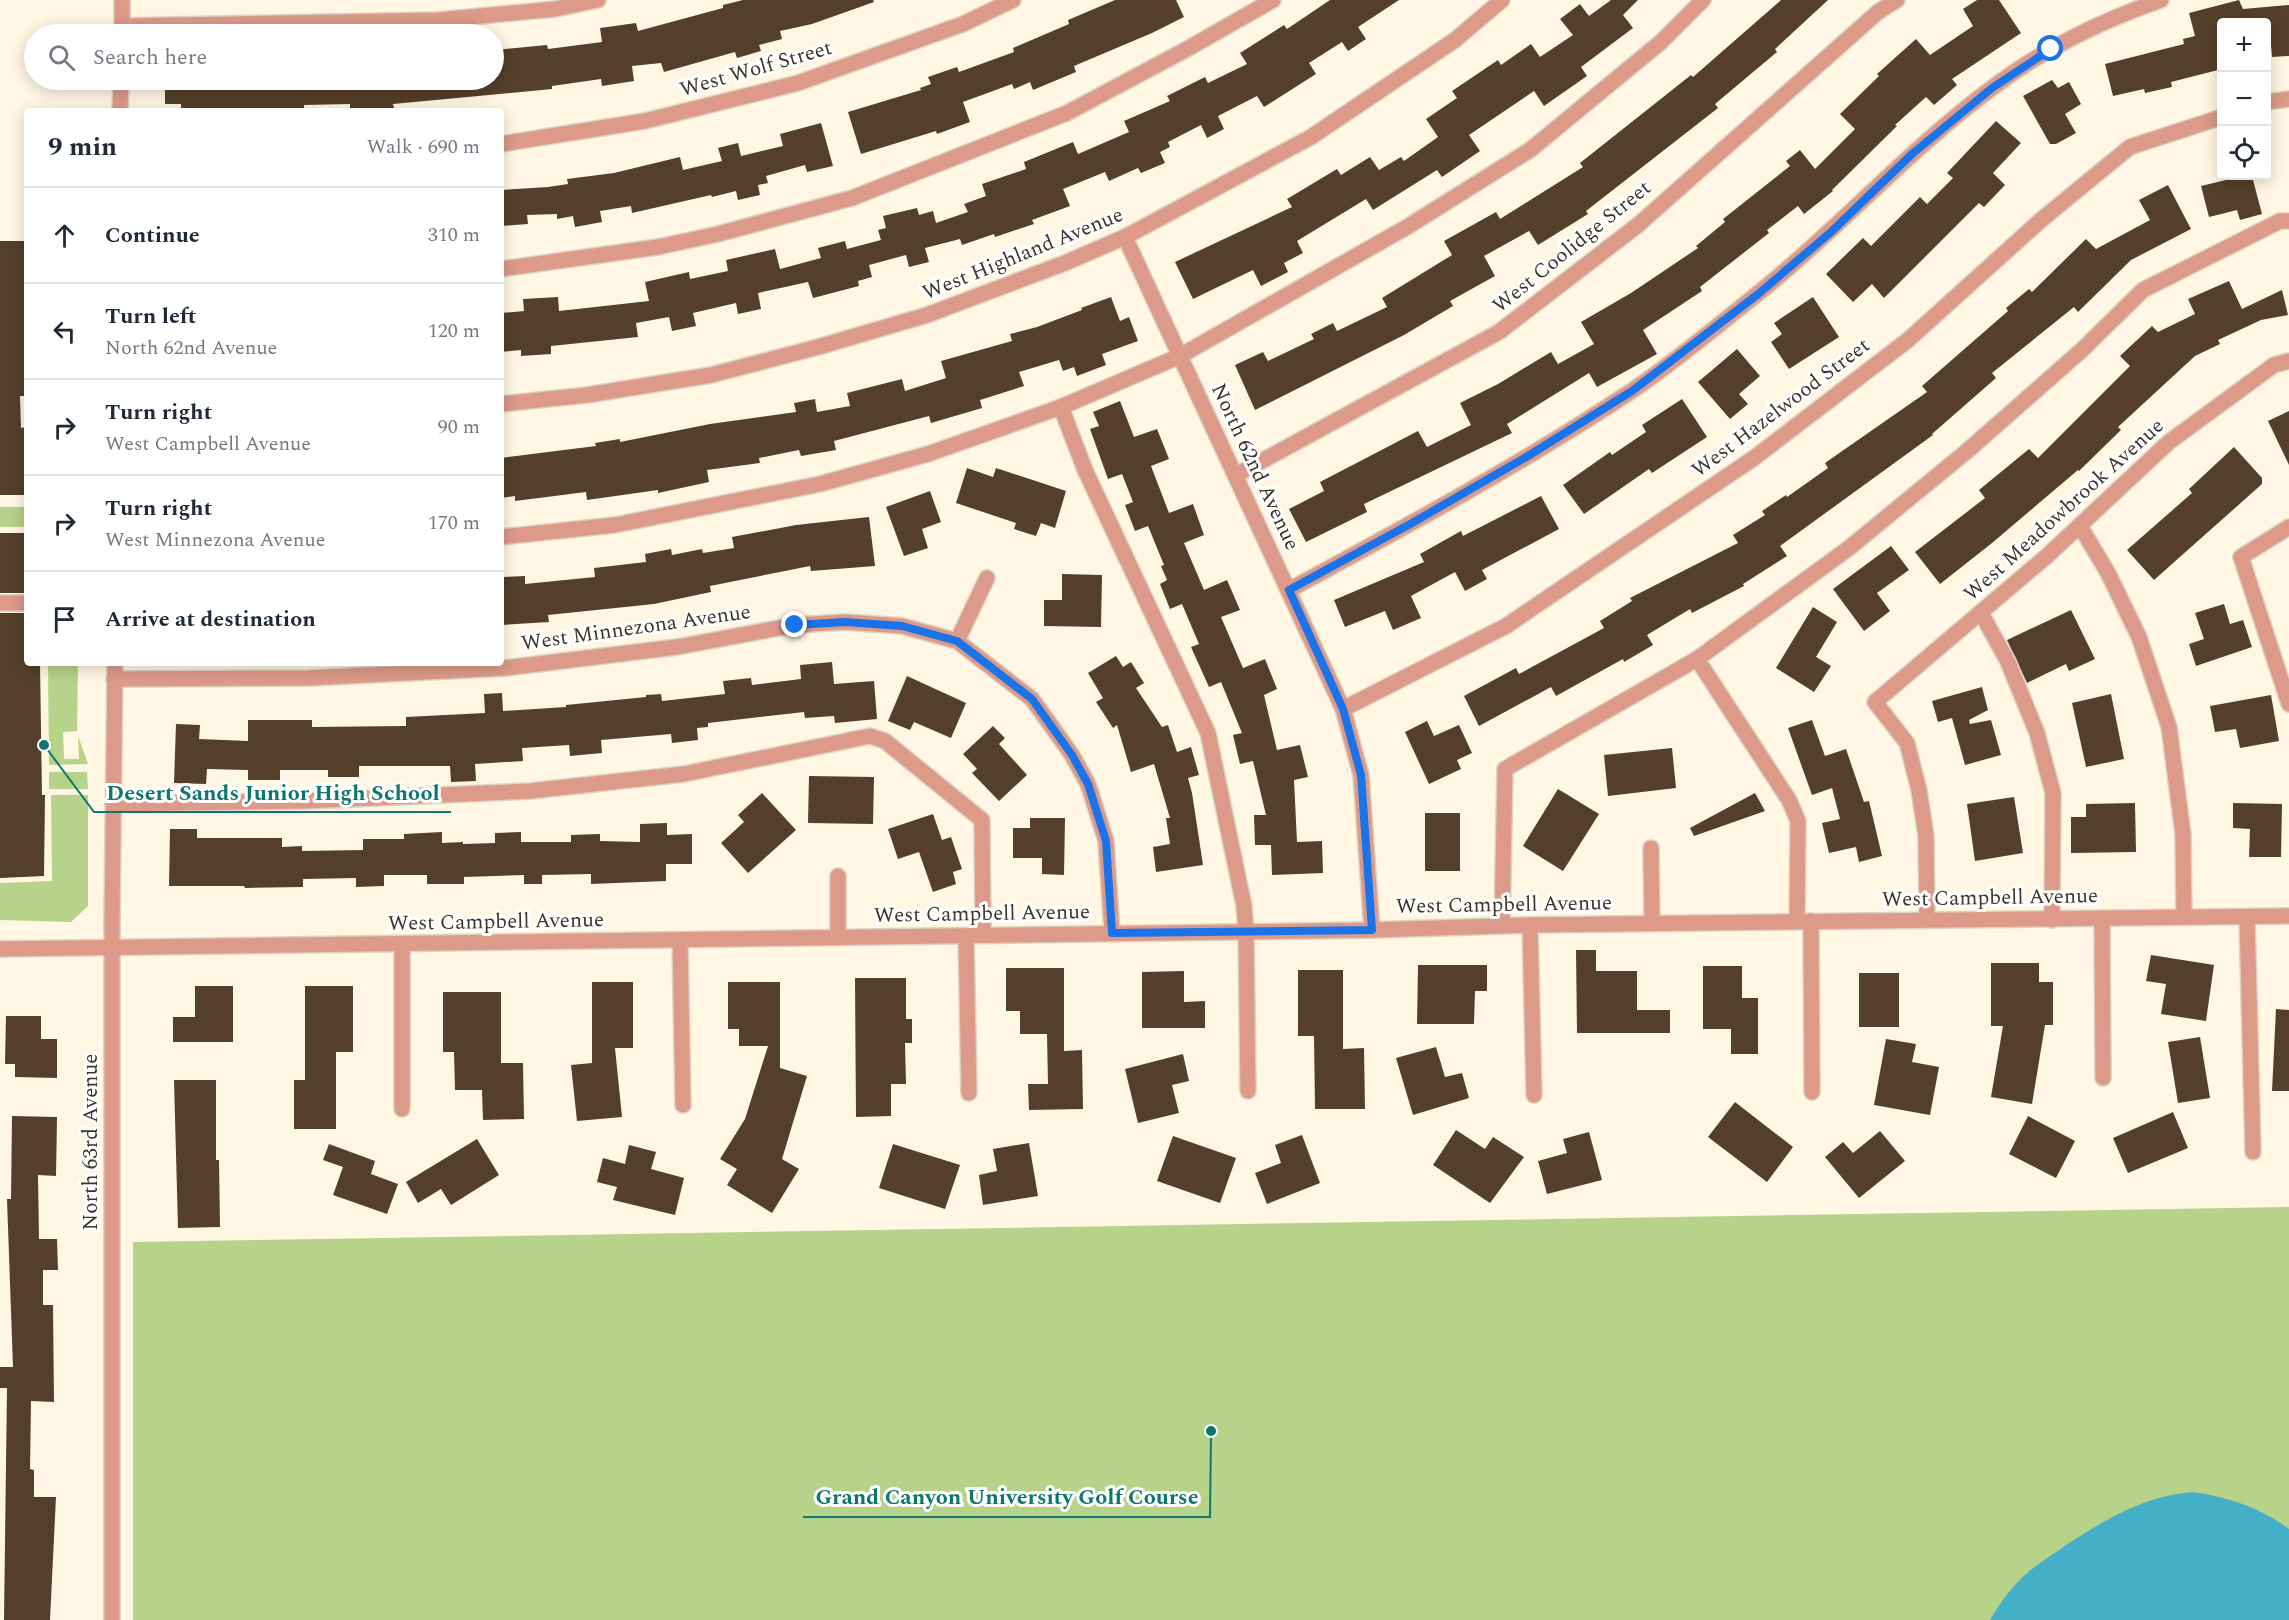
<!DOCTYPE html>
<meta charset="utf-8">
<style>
:root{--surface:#fff;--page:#f6f6f7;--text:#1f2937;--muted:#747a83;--line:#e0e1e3}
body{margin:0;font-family:Spectral,serif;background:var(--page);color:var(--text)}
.controls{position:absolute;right:18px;top:18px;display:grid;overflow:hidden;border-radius:6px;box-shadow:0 3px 15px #0003}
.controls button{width:54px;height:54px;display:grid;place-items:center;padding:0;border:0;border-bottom:2px solid var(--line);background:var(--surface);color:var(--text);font:30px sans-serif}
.stop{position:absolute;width:18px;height:18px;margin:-14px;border:4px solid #1a73e8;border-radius:50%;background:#fff}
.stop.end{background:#1a73e8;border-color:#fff;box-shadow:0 2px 6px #0008}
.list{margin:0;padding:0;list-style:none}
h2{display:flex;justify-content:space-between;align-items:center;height:78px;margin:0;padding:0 24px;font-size:26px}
h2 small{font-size:20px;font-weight:400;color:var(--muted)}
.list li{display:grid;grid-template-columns:39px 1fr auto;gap:18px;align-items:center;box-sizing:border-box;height:96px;padding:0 24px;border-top:2px solid var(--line)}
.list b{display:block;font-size:22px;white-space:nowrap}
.list p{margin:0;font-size:20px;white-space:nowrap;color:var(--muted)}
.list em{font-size:20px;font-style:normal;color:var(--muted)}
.icon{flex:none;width:33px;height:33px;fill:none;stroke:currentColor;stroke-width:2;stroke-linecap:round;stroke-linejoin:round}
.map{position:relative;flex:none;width:2289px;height:1620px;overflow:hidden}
.search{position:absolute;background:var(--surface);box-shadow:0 3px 15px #0003;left:24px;top:24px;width:480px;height:66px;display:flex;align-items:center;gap:15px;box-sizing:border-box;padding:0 21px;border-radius:33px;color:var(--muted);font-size:22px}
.panel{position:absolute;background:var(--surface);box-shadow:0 3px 15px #0003;left:24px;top:108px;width:480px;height:558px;border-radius:6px}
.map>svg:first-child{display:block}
</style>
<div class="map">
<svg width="2289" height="1620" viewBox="0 0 2289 1620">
<rect width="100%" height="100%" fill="#fff7e3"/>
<g fill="#b7d289">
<rect x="0" y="507" width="27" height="20"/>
<path d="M48 663H78L77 731 63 732 64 759H79L78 736 88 764 49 765Z"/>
<path d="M49 772H87L88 789H49Z"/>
<path d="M51 795H88V906L71 922 0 920V883L52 881Z"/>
<path d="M2289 1207V1620H133V1242Z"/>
</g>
<path fill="#44b0c7" d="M2192 1492C2225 1496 2262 1508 2289 1529V1620H1990C1999 1605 2011 1587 2024 1576 2038 1563 2054 1554 2069 1543 2108 1518 2145 1496 2192 1492Z"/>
<g fill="#543f2a">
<path d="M743 0H873L874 2 812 24 780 31 782 39 759 45 761 51 737 58 735 52 664 72 661 63 632 66 634 81 602 86 601 79 552 86V89L393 104 394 108 350 109V104L304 105V110L244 111V109H181V104H165V80H494V50L547 45 548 49 602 42 600 28 636 23 638 31 723 8V5Z"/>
<path d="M1115 0H1176L1184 17 1152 33 1074 66 1076 72 1033 90 1030 82 1014 89 1012 84 963 102 970 122 937 134 936 131 861 154 848 112 921 90 920 88 931 84 928 77 957 67 959 72 1014 52 1013 48 1069 24 1068 20Z"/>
<path d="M1330 0H1399L1358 27 1366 39 1348 51 1342 42 1309 63 1316 74 1264 107 1257 96 1218 116 1224 129 1207 138 1201 125 1168 142 1170 147 1160 152 1165 163 1141 173 1138 168 1109 181 1105 172 1063 189 1070 206 1032 220 1034 224 995 237 994 234 962 245 960 239 925 248 929 262 909 267 906 255 869 265 872 277 858 281 859 286 813 298 808 282 758 293 761 309 738 314 736 303 693 313 696 326 672 331 669 317 636 323 638 337 551 346V354L521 356V350L501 352V313L524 311 523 299 558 297 559 311 649 301 645 282 689 272 690 279 728 271 726 260 775 249 780 269 821 258 818 248 845 241 847 249 881 240 878 230 886 228 883 216 917 208 919 215 933 211 936 223 968 212 964 204 986 196 982 184 1026 169 1024 162 1073 142 1078 154 1129 132 1124 121 1170 101 1167 96 1205 77 1208 83 1247 64 1240 53 1284 25 1287 29Z"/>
<path d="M1611 0H1638L1623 15 1633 28 1581 67 1587 76 1544 106 1534 91 1469 135 1480 151 1442 177 1437 170 1373 210 1366 199 1297 241 1303 253 1284 263 1288 272 1261 286 1253 270 1193 299 1175 262 1292 207 1287 199 1337 169 1341 175 1370 157 1379 170 1401 157 1404 161 1438 137 1426 119 1457 98 1452 91 1498 60 1501 65 1531 44 1540 57 1573 35 1560 19 1580 4 1589 16Z"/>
<path d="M1781 0H1828L1775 49 1777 52 1715 104 1718 108 1586 211 1588 214 1538 245 1529 231 1484 256 1495 276 1450 301 1453 306 1404 335 1255 410 1235 365 1263 352 1268 361 1314 339 1311 334 1333 323 1337 331 1387 307 1382 298 1452 255 1444 241 1496 212 1500 219 1583 167 1580 163 1691 75 1693 77Z"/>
<path d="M1977 0H1999L2021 33 1952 79 1957 85 1934 105 1926 97 1895 125 1897 126 1832 190 1833 191 1804 214 1798 206 1767 230 1769 233 1700 287 1702 291 1643 330 1657 354 1597 387 1589 373 1507 424 1512 433 1364 504 1367 512 1306 542 1289 509 1324 491 1320 482 1418 431 1427 447 1471 425 1460 403 1498 384 1551 352 1558 364 1594 344 1581 322 1631 293 1698 248 1696 246 1725 222 1723 219 1790 166 1786 161 1800 150 1815 169 1855 129 1840 114 1879 76 1877 74 1916 39 1930 55 1973 26 1963 9Z"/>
<path d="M2239 0 2243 9 2289 5V56L2272 57 2269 22H2222V69L2171 82 2172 87 2145 93 2144 89 2113 96 2105 64 2184 44 2183 39 2195 36 2189 13Z"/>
<path d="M2052 80 2058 88 2069 82 2081 104 2065 114 2076 133 2056 144H2050L2023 96Z"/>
<path d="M1996 121 2021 143 1993 173 2005 185 1984 207 1979 203 1884 298 1872 284 1853 302 1826 274 1863 238 1871 246 1920 197 1927 204 1953 178 1947 173Z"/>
<path d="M821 123 833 166 807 172 805 165 766 176 768 183 758 185 760 195 738 200 736 191 712 197 711 195 632 213 631 206 600 211 602 222 575 227 573 216 557 219V214L527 215 528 224 501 226V190L548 187 568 184 567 179 614 173 680 157 683 170 722 161 718 148 738 143 741 156 783 146 780 134Z"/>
<path d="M2225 176H2252L2262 214 2240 220 2237 210 2209 217 2201 186 2226 180Z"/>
<path d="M2168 185 2191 229 2131 260 2078 312 2074 307 1992 373 1996 378 1932 434 1933 435 1780 546 1787 556 1743 584 1744 586 1692 613 1690 609 1647 635 1653 645 1624 662 1623 659 1556 696 1551 687 1479 726 1464 696 1516 668 1519 674 1604 628 1600 621 1632 601 1630 598 1738 543 1733 535 1765 515 1762 511 1786 495 1787 497 1828 468 1825 463 1927 392 1922 386 2008 311 2006 308 2029 289 2032 292 2086 239 2096 249 2150 220 2139 200Z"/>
<path d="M0 241H27V396H20L21 428 27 427V495H0Z"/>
<path d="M2229 281 2242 309 2282 290 2288 315 2261 320 2218 340 2220 344 2195 356 2118 427 2121 430 2079 471 2078 470 1992 543 1940 584 1915 552 1985 498 1979 490 2029 449 2038 458 2130 366 2120 356 2152 326 2158 332 2195 314 2188 299Z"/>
<path d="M1111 297 1120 321 1129 317 1138 341 1102 354 1106 365 1077 376 1074 367 1063 371 1059 360 1019 372 1024 386 980 400 982 408 931 423 929 416 834 441 836 450 801 456 799 450 759 458 760 463 707 470 709 482 658 493V490L587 500 586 492 515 501V496L501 498V458L596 446 595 443 620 439V442L710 424 796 412 794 403 815 399 817 412 850 406 847 393 902 379 905 391 946 378 941 361 1012 341 1010 334 1037 327 1082 310 1081 308Z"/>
<path d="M1813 297 1839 337 1789 369 1771 342 1782 334 1774 323Z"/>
<path d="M1737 349 1760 376 1739 394 1748 404 1730 419 1698 382Z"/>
<path d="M1682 399 1707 437 1652 473 1649 469 1584 514 1563 485 1610 452 1612 455 1646 432 1642 425Z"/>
<path d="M1120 401 1134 437 1157 429 1169 459 1151 466 1169 513 1193 504 1204 535 1184 543 1204 590 1227 580 1240 610 1221 617 1243 668 1265 659 1277 689 1264 695 1277 750 1300 745 1308 777 1294 780 1297 842 1322 841 1323 873 1272 875 1271 845H1255L1254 815H1266L1253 761 1240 764 1233 735 1242 733 1221 682 1209 687 1191 647 1199 644 1182 604 1170 609 1160 584 1167 580 1161 566 1164 565 1148 526 1135 531 1125 505 1133 502 1122 474 1108 479 1090 429 1099 426 1093 412Z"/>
<path d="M2289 411V465L2268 421Z"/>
<path d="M2234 447 2262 478V484L2154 580 2127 550 2192 493 2189 489Z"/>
<path d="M967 468 993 477 996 468 1066 491 1055 528 1041 523 1036 536 1014 529 1016 523 956 503Z"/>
<path d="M930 491 941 522 922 529 928 548 904 556 886 507Z"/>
<path d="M1541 496 1559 529 1482 570 1487 579 1465 591 1455 572 1411 596 1421 618 1393 630 1385 611 1345 627 1334 600 1424 562 1420 554 1461 531 1463 536Z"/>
<path d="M869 517 875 566 811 571 810 566 710 586 711 592 654 604 548 615 549 622 501 625 502 577 525 576V584L595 577 594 568 646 562 645 554 671 549 672 555 702 549 703 553 734 548 732 537 796 525Z"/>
<rect x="0" y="533" width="27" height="60"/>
<path d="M1891 546 1909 570 1877 593 1890 611 1864 631 1833 589Z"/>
<path d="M1062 574 1102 575 1101 627 1044 626V600H1062Z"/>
<path d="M2224 604 2230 624 2243 620 2252 647 2196 666 2189 644 2204 639 2195 613Z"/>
<path d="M1813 607 1837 622 1816 657 1831 666 1814 692 1776 668Z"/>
<path d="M2071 610 2095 659 2069 671 2066 664 2027 683 2007 640Z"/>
<path d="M0 613H27V663H40L42 795H45L44 876 0 878Z"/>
<path d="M1116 656 1123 667 1131 662 1144 683 1136 688 1162 727 1168 725 1177 752 1191 747 1199 775 1188 778 1192 793 1203 865 1156 872 1153 847 1170 844 1166 818H1170L1154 764 1131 772 1117 725 1113 728 1096 702 1103 698 1088 673Z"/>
<path d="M832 662 834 684 874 681 877 719 835 723 834 716 805 718 804 712 708 723V727L697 728 698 740 672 743 671 734 601 740 602 753 570 756 569 745 522 748 523 761 475 764 476 781 451 782 450 766H359V777H328V770H280V780H248V770L207 769 206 784 174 783 176 724 200 725 199 739 248 741V720H312V727L406 726V717L485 713 484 694 502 693 503 711 566 707V705L646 697V695L661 694 662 701 725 694 723 681 751 678 752 685 801 679 800 665Z"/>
<path d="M907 676 966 703 951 738 914 722 910 730 888 721Z"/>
<path d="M1982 687 1988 710 1969 720 1970 724 1991 720 2001 755 1965 765 1952 718 1938 722 1932 701Z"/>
<path d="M2111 694 2124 759 2086 767 2072 703Z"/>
<path d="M2271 695 2279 741 2240 748 2236 729 2215 732 2210 706Z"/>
<path d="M1812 720 1825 756 1846 749 1864 802 1869 801 1882 856 1859 862 1856 847 1829 853 1822 823 1840 819 1832 788 1812 795 1788 728Z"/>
<path d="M1427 721 1434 736 1459 725 1472 753 1457 760 1461 769 1429 784 1405 732Z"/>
<path d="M993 726 1005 738 999 744 1027 775 999 801 972 773 977 769 963 754Z"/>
<path d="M1672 748 1676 788 1608 796 1604 755Z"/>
<path d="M809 776 874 777 873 824 808 823Z"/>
<path d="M1558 789 1599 814 1563 871 1523 846Z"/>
<path d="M762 793 796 830 748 873 721 843 744 822 738 815Z"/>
<path d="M1755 793 1765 811 1694 836 1690 828Z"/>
<path d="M2014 797 2023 853 1975 861 1967 804Z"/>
<path d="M2135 803 2136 852 2071 853V817H2086V804Z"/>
<path d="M2233 803 2282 804 2281 857H2249L2250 829 2233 828Z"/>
<rect x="1425" y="813" width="35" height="58"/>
<path d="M933 814 942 840 951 837 962 869 953 872 956 884 933 892 919 852 898 859 888 829Z"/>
<path d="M1030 818H1065L1064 875 1042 874V858H1013V828H1030Z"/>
<path d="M667 823V835L692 834V864H666V881L591 884V874L542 875V884H524V875L464 877V884H427V875H384V886L356 887V878L303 879V887L245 888 244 886H169L170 829H197V838H282V847L302 846V851L363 850V839H404V834L442 832V843L463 842V844L495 843V833L521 832V842H571V835L600 834V841L640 842V824Z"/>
<path d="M1576 950H1596V971H1637V1010H1670V1033H1577Z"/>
<path d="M2151 955 2214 965 2206 1021 2161 1014 2166 984 2146 981Z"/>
<path d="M1991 963H2039V982H2053V1025H2045L2032 1104 1991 1097 2003 1026H1991Z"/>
<path d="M1418 965H1487V991H1475L1474 1024H1417Z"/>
<path d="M1703 966H1742V998H1758V1054H1731V1029H1703Z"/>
<path d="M1006 968H1064V1051L1082 1050 1083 1109 1029 1110 1028 1084H1048L1047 1034H1020V1011H1006Z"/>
<path d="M1298 970H1343V1049L1364 1048 1365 1109H1315L1314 1036H1298Z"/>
<path d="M1184 971V1002L1205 1001V1028H1142V972Z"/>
<rect x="1859" y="973" width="40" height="54"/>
<path d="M855 978H906V1019H912V1043H905L906 1084H891V1116L856 1117Z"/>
<path d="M592 982H633V1048H615L622 1117 577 1121 571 1065 592 1063Z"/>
<path d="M728 982H780V1068L807 1076 782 1159 799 1169 772 1213 727 1185 737 1169 720 1159 745 1119 768 1046H739V1029H728Z"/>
<path d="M195 986H233V1042H173V1017H195Z"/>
<path d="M305 986H353V1052H336V1129H294V1080H305Z"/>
<path d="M443 992H501V1063H523L524 1119 483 1120 482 1090H455L454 1052H443Z"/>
<path d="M2276 1009 2289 1010V1091H2272Z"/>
<path d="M6 1016H41V1039H57V1078L15 1077V1064H5Z"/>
<path d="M2200 1037 2210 1098 2178 1103 2168 1042Z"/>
<path d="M1886 1039 1916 1044 1912 1062 1939 1067 1930 1115 1874 1105Z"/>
<path d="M1436 1047 1445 1077 1462 1073 1469 1098 1413 1115 1396 1058Z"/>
<path d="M1183 1054 1189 1081 1172 1085 1179 1113 1138 1123 1125 1069Z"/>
<path d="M174 1080H216V1160H219L220 1227 178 1228Z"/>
<path d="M1735 1102 1793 1147 1767 1182 1708 1137Z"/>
<path d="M2173 1112 2188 1148 2128 1173 2113 1138Z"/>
<path d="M12 1116 57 1117 56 1176 38 1175 39 1239H57L58 1270H43V1305H53L54 1402 31 1401 30 1469 34 1470V1497H56L50 1620H4L7 1388H0V1367H13L7 1199H11Z"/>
<path d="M2028 1116 2075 1141 2056 1178 2009 1154Z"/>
<path d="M1456 1130 1485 1149 1493 1137 1524 1157 1490 1203 1433 1165Z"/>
<path d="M1880 1131 1905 1161 1859 1198 1825 1157 1843 1142 1853 1153Z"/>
<path d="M1589 1132 1602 1180 1547 1194 1538 1161 1567 1153 1563 1139Z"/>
<path d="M1302 1135 1320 1183 1267 1204 1255 1173 1281 1163 1275 1145Z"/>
<path d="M1173 1136 1236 1158 1220 1203 1157 1181Z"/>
<path d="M477 1139 499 1175 451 1205 441 1189 418 1203 406 1182Z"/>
<path d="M1029 1143 1038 1196 983 1205 979 1175 997 1171 993 1149Z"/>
<path d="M329 1144 375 1161 371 1174 398 1184 387 1214 333 1195 343 1167 323 1160Z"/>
<path d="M893 1144 960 1165 945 1209 879 1188Z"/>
<path d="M629 1145 656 1152 651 1169 684 1178 675 1215 613 1200 617 1187 597 1182 603 1158 625 1164Z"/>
</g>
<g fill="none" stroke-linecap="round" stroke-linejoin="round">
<defs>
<g id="minor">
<path d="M122 26 438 20 555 9 598 0"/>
<path d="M122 34V0"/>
<path d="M2266 102 2289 99"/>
<path d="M120 111 121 80"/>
<path d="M501 144 645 121 798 83 963 24 1013 0"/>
<path d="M1125 237 1343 709 1361 775 1372 930"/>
<path d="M501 269 658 247 718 234 852 198 1067 113 1187 49 1273 0"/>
<path d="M501 404 587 395 711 375 818 347 927 315 1065 263 1125 237 1311 137 1455 40 1502 0"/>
<path d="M1061 407 1085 470 1208 733 1244 906 1246 931 1248 1091"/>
<path d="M1236 475 1499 332 1638 225 1878 12 1897 0"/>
<path d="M2080 526 2108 573 2139 637 2169 727 2183 834 2184 917"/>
<path d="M2289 527 2241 557 2289 704"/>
<path d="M501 537 615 525 820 484 928 454 1061 407 1180 356 1407 227 1530 150 1661 42 1703 0"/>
<path d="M1289 590C1405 527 1520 465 1630 392 1672 364 1716 327 1756 295 1838 230 1908 150 1992 88 2043 49 2101 21 2161 0"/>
<path d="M0 603H27"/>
<path d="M1981 613 2008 662 2037 733 2053 793 2052 920"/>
<path d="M957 641 987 578"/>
<path d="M1697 659 1789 800 1798 821 1797 921"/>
<path d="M114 679 309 678 505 668 677 647 795 625 845 622 902 626 957 641 1032 699 1072 755 1088 784 1106 841 1112 933"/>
<path d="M1343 709 1506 626 1754 458 1908 340 2041 220 2130 147 2222 117"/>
<path d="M113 804 305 801 530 791 684 774 870 736 885 741 982 820 983 935"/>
<path d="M1651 848 1652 923"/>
<path d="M838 876V936"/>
<path d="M2247 917 2253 1152"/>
<path d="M2102 918 2103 1078"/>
<path d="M1927 920 1926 836 1919 790 1907 743 1875 702 2047 556 2169 442 2274 365 2289 361"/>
<path d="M1811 921 1812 1092"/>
<path d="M1502 925 1505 769 1697 659 1849 548 1966 452 2083 349 2143 290 2280 221H2289"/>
<path d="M1530 925 1534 1095"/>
<path d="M966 936 969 1093"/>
<path d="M680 940 683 1105"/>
<path d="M0 949 1372 930 1530 925 2289 916"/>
<path d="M402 1109V944"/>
<path d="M112 1620V920L115 663"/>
</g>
</defs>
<use href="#minor" stroke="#dcd4c2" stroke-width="18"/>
<use href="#minor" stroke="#dd9a89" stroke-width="15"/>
</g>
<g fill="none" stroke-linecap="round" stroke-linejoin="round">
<path stroke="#1a73e8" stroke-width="8" d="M795 625 845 622 902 626 957 641 1032 699 1072 755 1088 784 1106 841 1112 933 1372 930 1361 775 1343 709 1289 590 1412 523 1528 456 1632 391 1757 295 1831 232 1912 154 1992 88 2051 49"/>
</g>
<g text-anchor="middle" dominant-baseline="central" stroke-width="6" stroke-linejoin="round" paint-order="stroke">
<g font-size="21" fill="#3b3629" stroke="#fff">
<text transform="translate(756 69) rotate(-16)">West Wolf Street</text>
<text transform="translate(1572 247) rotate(-39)">West Coolidge Street</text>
<text transform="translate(1023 254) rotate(-22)">West Highland Avenue</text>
<text transform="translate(1781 408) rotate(-37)">West Hazelwood Street</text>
<text transform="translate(1255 467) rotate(65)">North 62nd Avenue</text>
<text transform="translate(2064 510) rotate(-42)">West Meadowbrook Avenue</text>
<text transform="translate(636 628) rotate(-8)">West Minnezona Avenue</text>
<text transform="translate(1990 898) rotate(-1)">West Campbell Avenue</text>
<text transform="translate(1504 905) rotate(-1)">West Campbell Avenue</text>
<text transform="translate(982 914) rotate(-1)">West Campbell Avenue</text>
<text transform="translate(496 922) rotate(-1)">West Campbell Avenue</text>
<text transform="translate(91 1142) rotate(-90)">North 63rd Avenue</text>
</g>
</g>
<path fill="none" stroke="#0f766e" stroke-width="2" d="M44 745L94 812H451M1211 1431L1210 1517H803"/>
<g fill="#0f766e" stroke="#fff" stroke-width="2">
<circle cx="44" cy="745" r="6"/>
<circle cx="1211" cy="1431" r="6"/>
</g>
<g font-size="22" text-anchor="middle" font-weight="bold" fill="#0f766e" stroke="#fff" stroke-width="6" stroke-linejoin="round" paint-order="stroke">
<text x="273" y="800">Desert Sands Junior High School</text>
<text x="1007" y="1504">Grand Canyon University Golf Course</text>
</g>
</svg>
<div class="controls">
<button>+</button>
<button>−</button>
<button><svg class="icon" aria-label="locate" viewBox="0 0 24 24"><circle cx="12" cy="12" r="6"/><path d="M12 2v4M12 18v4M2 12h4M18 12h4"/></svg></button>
</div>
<div class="stop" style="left:2051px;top:49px"></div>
<div class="stop end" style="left:795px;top:625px"></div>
<div class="search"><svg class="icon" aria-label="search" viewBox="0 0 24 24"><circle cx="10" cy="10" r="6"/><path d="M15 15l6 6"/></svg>Search here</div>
<section class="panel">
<h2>9 min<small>Walk · 690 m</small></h2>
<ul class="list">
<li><svg class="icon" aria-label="ahead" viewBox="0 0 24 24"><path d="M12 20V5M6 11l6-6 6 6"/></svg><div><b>Continue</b></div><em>310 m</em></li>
<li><svg class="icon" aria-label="left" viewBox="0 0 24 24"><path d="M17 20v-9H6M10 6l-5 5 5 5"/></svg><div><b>Turn left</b><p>North 62nd Avenue</p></div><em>120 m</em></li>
<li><svg class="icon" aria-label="right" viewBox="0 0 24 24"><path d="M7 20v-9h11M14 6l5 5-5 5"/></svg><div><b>Turn right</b><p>West Campbell Avenue</p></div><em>90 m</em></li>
<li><svg class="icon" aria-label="right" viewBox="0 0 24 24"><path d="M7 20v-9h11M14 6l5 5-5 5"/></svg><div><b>Turn right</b><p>West Minnezona Avenue</p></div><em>170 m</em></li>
<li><svg class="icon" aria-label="arrive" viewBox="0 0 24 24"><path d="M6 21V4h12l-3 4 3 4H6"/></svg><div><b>Arrive at destination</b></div></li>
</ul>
</section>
</div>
